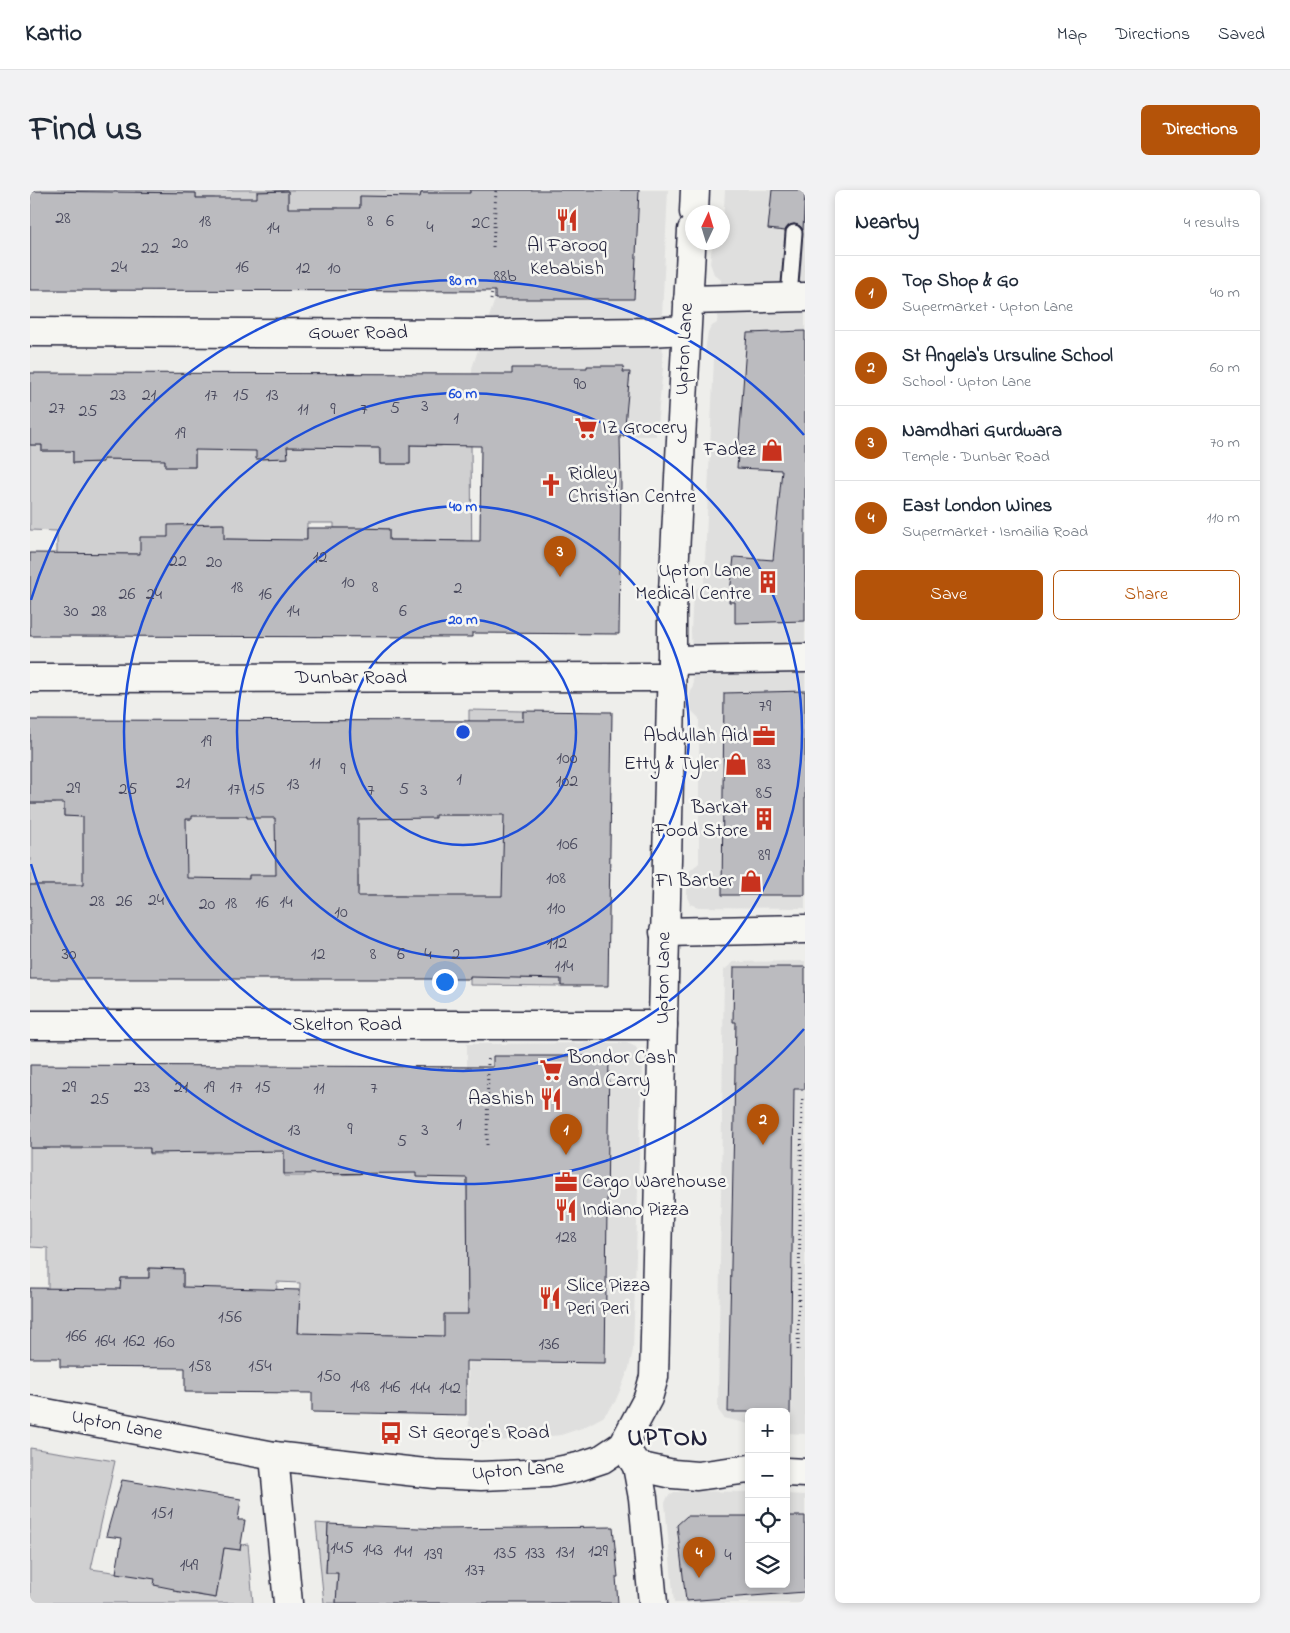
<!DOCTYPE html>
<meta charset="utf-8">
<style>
:root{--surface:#fff;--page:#f2f2f3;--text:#1f2937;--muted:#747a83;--line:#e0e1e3;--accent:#b45309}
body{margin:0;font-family:"Indie Flower",sans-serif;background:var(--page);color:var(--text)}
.controls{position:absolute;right:15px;bottom:15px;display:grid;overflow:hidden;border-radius:8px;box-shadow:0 2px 8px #0003}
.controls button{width:45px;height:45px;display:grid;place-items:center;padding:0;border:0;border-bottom:1px solid var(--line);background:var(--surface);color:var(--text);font:25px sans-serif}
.compass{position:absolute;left:655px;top:15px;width:45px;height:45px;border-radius:50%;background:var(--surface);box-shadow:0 2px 8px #0003;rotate:4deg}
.you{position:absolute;left:414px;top:791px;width:18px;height:18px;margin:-12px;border:4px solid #fff;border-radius:50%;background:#1a73e8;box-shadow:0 0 0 8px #1a73e833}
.badge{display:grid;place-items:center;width:32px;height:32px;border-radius:50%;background:var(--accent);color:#fff;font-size:16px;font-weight:700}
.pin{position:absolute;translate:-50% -41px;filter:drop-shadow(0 1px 2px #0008)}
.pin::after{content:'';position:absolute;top:26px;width:18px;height:15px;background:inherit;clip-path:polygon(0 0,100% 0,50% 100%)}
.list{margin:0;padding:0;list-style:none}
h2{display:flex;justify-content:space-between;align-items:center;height:65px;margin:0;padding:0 20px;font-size:21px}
h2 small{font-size:16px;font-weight:400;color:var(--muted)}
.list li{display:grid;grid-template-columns:32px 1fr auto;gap:15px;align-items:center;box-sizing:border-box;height:75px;padding:0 20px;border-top:1px solid var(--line)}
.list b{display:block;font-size:19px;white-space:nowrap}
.list p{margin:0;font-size:16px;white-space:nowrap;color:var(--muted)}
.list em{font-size:16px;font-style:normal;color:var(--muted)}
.actions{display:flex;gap:10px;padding:15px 20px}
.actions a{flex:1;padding:11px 0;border:1px solid var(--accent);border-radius:8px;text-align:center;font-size:18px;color:var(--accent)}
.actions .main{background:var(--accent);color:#fff}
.icon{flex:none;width:28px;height:28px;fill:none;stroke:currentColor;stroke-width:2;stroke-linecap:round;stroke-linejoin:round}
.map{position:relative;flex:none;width:775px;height:1413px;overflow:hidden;border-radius:8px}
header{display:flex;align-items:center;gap:30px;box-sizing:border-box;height:70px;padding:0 25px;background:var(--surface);border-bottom:1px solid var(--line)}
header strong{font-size:24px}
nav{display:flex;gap:28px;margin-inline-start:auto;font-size:18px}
.intro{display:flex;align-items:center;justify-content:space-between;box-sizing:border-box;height:120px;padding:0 30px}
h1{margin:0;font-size:35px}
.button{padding:12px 22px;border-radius:8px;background:var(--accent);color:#fff;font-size:18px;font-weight:700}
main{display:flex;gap:30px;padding:0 30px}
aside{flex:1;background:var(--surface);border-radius:8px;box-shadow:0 2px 8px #0003}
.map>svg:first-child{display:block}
</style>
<header>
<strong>Kartio</strong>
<nav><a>Map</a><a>Directions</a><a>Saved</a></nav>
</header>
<div class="intro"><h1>Find us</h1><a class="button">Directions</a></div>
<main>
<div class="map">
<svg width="775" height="1413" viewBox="0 0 775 1413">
<rect width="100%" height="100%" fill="#eeeeeb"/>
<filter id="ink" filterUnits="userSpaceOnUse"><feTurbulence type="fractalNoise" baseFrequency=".02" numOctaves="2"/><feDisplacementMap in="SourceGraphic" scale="10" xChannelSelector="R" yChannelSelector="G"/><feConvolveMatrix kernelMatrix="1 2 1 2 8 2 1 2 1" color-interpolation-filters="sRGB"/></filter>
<g filter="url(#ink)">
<g fill="#dfdfde">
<path d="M463 0H638L632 126 633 178 626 246H442V178L465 109 467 13Z"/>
<path d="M695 0H775V141L717 143 712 217 775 218V718L668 717 660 714 657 707V683L669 673V528L660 519V504L663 496 661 441 663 401 674 394 684 168 675 161 678 142 682 136 687 133 691 90 684 84 680 73 682 56 692 52Z"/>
<path d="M775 771V1244L756 1243V1222H719V1234L694 1228 688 1220 694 780 704 772Z"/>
<path d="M597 853 606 857 612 872 603 1160 599 1178 592 1196 585 1212 573 1227 552 1238 531 1245 484 1250 439 1252 437 1088V854Z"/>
<path d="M666 1301 719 1302V1394H756V1304L775 1305V1413H644L635 1313 638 1306 644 1302Z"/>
</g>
<g fill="#d0d0d1" stroke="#797986">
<path d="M12 0H440V58L410 18V3H391L390 57 330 6V57L309 18H269L258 57V1L228 2 227 20 184 8H166V3L105 2 104 18 12 56Z"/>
<path d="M165 228 226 229 227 269 257 268V257L349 258 350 274H380V255L410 256 441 250 442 398H434V351L394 350V398H387V350H359V339L304 338V333H277L276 397 249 363V350L194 349 193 334H174V397L138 347 110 364H27V341L0 340V255H12V261H43V273L73 272V269H103L135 259V277H165Z"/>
<path d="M439 520 493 521 490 788 531 789V796L440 795V741H376L375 706H337V740L320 702H328V685L219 686V740L210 689H164L53 741 25 695H0V613H25V572H34V626L161 629 162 615 190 626H217L236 573 328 629 404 574 410 625H439Z"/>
<path d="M20 920H33V959H52V945L120 958V964H136L137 921 143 962 183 963V955L254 921V986H275V960L303 958V985L330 984V961L437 978 438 1125 414 1174 399 1146 356 1145V1172L279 1203 268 1152 270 1093 247 1092 246 1124 153 1103V1079L119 1078V1088H91L90 1127 27 1168V1118L18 1117V1058L0 1057V958H20Z"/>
<path d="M0 1258 85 1271 61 1379 126 1388 125 1395 129 1396 133 1368 152 1350 144 1401 186 1408 194 1358 210 1360 211 1355 218 1354 223 1413H0Z"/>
<path d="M286 1333 298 1334 296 1382 308 1383 306 1413H294Z"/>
</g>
<g fill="#bbbbbf" stroke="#22223b" fill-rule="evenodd">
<path d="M440 0H609L604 109H465V101L0 100V1L166 3V8H227V2L258 1V18H330V6L390 7 391 3H440Z"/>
<path d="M742 0H775L773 40 770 36 764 34 760 35 755 41 738 39Z"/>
<path d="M775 141V431L705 433V412H699L704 367 743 370 752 280 707 278 717 143Z"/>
<path d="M557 176H594L593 182H600L594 246H590L591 295 589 444 442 443V447L0 446V363L110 364V347H138V335L194 334V349L277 350V338H332L359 339V350L450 351 451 256 380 255V274H350V258L257 257 258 268 226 269V261L165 260V277H135V270L73 269V272L43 273V261H12V255H0V183L482 184V178H557Z"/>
<path d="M775 501V705H692L694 503Z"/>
<path d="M493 521 582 522 578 796H531V789L440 787V789H0V695H53V627L34 626V613H0V530L493 531ZM405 625H474L472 706H328V629L405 628ZM162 626H217V628H245L246 685H219V689L157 688 156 629H162Z"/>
<path d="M704 777H775V899H764L760 1224H756V1222H698L706 832H703Z"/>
<path d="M463 866H579L575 1173 436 1171V1225L282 1222V1203L155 1202V1178L30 1177V1168H0V1098L90 1099 91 1088H119V1078L153 1079V1097L270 1100 268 1143 414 1146V1124H438L437 988 386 987V983L254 984V961L120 963V958H0V875L463 877Z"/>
<path d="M92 1290 211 1309 208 1330H215L210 1360 194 1358 186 1408 144 1401V1399L124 1395 125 1389 86 1383 92 1348 76 1346Z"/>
<path d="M657 1326H719V1394H756V1326H775V1402L656 1411 647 1335Z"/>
<path d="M298 1334 411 1339 583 1337 588 1387H586L588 1413H306L308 1383H296Z"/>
</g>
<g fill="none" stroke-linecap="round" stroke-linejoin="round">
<defs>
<path id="service" d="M759 107 764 43"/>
<g id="minor">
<path d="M658 110 775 107"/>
<path d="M0 142 460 144 619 142 656 140"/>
<path d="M642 470 775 468"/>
<path d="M0 488 641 487"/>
<path d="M634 742 775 739"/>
<path d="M0 835H633"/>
<path d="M244 1266 258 1413"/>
<path d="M607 1276 613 1308 623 1413"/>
</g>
<g id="tertiary">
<path d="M593 1255 607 1276 643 1284 667 1286 719 1279"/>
<path d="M756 1282 775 1283"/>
</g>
<g id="primary">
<path d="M664 22 665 0"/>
<path d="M0 1220 244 1266 404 1284 451 1286 518 1283 548 1277 572 1269 593 1255 618 1208 624 1187 642 470V421L662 40"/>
</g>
</defs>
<use href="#service" stroke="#22223b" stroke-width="19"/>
<use href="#minor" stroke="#22223b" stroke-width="31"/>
<use href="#tertiary" stroke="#22223b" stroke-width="31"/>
<use href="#primary" stroke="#22223b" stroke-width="31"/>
<g stroke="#22223b" stroke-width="3" stroke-dasharray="1 4" stroke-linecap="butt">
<path d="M463 57 466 0"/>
<path d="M461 110 462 101"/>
<path d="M457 955 458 868"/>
<path d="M768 1160 772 908H775"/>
</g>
<use href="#service" stroke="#f6f6f2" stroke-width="15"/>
<use href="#minor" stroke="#f6f6f2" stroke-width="28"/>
<use href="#tertiary" stroke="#f6f6f2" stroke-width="28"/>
<use href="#primary" stroke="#f6f6f2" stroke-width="28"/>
</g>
</g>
<g fill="none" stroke="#1d4ed8" stroke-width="2.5">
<circle cx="433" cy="542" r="113"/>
<circle cx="433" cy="542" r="226"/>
<circle cx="433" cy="542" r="339"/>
<path d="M774 839A452 452 0 0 1 1 674M1 410A452 452 0 0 1 774 245"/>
</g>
<defs>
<symbol id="restaurant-bare" viewBox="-9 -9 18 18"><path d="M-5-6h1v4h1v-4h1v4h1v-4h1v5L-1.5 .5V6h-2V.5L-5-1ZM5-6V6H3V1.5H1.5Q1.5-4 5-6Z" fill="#c8321e" stroke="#f6f6f2" stroke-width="2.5" paint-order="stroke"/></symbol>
<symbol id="supermarket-bare" viewBox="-9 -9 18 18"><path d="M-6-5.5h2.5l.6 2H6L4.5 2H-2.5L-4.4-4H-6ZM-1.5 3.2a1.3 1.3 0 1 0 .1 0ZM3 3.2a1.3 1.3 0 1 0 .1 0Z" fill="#c8321e" stroke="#f6f6f2" stroke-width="2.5" paint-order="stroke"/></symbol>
<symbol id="shop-bare" viewBox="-9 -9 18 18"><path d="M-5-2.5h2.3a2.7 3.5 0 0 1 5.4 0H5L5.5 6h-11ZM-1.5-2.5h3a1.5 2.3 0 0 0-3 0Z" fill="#c8321e" stroke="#f6f6f2" stroke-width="2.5" paint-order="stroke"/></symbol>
<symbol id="church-bare" viewBox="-9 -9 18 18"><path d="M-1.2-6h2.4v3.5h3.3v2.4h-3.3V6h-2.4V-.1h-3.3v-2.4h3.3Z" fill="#c8321e" stroke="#f6f6f2" stroke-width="2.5" paint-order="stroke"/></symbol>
<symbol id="building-bare" viewBox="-9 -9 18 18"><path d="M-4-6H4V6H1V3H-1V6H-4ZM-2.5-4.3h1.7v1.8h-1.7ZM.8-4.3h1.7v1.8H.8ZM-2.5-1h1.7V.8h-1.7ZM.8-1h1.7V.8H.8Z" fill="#c8321e" stroke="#f6f6f2" stroke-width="2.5" paint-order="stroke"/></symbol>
<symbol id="office-bare" viewBox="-9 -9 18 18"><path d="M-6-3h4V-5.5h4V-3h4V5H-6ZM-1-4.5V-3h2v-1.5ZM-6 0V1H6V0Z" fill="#c8321e" stroke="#f6f6f2" stroke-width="2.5" paint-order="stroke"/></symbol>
<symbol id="bus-bare" viewBox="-9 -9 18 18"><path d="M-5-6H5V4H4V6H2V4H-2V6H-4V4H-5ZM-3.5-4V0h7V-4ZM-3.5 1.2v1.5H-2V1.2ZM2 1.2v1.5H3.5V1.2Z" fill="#c8321e" stroke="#f6f6f2" stroke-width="2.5" paint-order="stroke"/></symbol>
</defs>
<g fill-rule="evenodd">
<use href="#restaurant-bare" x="521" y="14" width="32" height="32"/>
<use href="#supermarket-bare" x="540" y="222" width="32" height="32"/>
<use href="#shop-bare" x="726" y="244" width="32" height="32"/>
<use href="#church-bare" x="505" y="279" width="32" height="32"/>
<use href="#building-bare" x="722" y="376" width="32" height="32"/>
<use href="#office-bare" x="718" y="530" width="32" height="32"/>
<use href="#shop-bare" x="690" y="558" width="32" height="32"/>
<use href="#building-bare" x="718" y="613" width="32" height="32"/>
<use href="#shop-bare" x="705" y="675" width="32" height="32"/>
<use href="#supermarket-bare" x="505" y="864" width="32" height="32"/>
<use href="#restaurant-bare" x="505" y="893" width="32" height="32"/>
<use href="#office-bare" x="520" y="976" width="32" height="32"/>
<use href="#restaurant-bare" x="520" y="1004" width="32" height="32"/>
<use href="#restaurant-bare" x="504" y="1092" width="32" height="32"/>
<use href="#bus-bare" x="345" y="1227" width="32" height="32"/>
</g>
<g text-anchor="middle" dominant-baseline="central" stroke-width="5" stroke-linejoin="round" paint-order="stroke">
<g font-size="18" fill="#48485c">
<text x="33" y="29">28</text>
<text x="175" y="32">18</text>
<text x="340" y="32">8</text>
<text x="360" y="32">6</text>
<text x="451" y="34">2C</text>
<text x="400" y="38">4</text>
<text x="243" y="39">14</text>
<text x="150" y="54">20</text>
<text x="120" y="59">22</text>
<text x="89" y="78">24</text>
<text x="212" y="78">16</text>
<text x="273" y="79">12</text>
<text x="304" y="79">10</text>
<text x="475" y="87">88b</text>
<text x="550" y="195">90</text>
<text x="88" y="206">23</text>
<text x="119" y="206">21</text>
<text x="181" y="206">17</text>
<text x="211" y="206">15</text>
<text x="242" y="206">13</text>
<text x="395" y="217">3</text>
<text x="27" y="219">27</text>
<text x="365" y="219">5</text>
<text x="273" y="220">11</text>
<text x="303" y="220">9</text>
<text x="334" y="220">7</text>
<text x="58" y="222">25</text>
<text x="426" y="229">1</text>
<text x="150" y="244">19</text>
<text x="290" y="368">12</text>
<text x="148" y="372">22</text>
<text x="184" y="373">20</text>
<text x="318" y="393">10</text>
<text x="207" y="398">18</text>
<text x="345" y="398">8</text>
<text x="428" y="399">2</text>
<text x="97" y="405">26</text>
<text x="124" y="405">24</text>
<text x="235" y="405">16</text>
<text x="41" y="422">30</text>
<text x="69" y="422">28</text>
<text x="263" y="422">14</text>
<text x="373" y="422">6</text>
<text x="735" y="517">79</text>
<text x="176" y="552">19</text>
<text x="537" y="569">100</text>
<text x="285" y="574">11</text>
<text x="734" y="575">83</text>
<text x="313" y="580">9</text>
<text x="429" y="590">1</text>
<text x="537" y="592">102</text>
<text x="153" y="594">21</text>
<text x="263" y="595">13</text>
<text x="43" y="599">29</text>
<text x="98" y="600">25</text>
<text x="204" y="600">17</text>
<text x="227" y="600">15</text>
<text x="374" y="600">5</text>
<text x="341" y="601">7</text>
<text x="394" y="601">3</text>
<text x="734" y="604">85</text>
<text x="537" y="655">106</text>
<text x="734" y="666">89</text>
<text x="526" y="689">108</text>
<text x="126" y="711">24</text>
<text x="67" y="712">28</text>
<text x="94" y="712">26</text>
<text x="232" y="713">16</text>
<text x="256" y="713">14</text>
<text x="201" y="714">18</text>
<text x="177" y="715">20</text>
<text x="526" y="719">110</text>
<text x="311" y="723">10</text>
<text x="527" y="754">112</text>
<text x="39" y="765">30</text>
<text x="288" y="765">12</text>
<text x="343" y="765">8</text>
<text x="371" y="765">6</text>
<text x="398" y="765">4</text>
<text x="426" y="765">2</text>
<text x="534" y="777">114</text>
<text x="39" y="898">29</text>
<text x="112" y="898">23</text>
<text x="151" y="898">21</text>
<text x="179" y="898">19</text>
<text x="206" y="898">17</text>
<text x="233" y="898">15</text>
<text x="289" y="899">11</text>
<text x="344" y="899">7</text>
<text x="70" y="910">25</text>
<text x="429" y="935">1</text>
<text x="320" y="940">9</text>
<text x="264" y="941">13</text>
<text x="395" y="941">3</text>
<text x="372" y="952">5</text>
<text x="536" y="1048">128</text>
<text x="200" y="1128">156</text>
<text x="46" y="1147">166</text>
<text x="75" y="1152">164</text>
<text x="104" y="1152">162</text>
<text x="134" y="1153">160</text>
<text x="519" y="1155">136</text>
<text x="170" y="1177">158</text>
<text x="230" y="1177">154</text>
<text x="299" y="1187">150</text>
<text x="330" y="1197">148</text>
<text x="360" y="1198">146</text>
<text x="390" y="1199">144</text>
<text x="420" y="1199">142</text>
<text x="132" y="1324">151</text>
<text x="312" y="1359">145</text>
<text x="343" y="1361">143</text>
<text x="373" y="1362">141</text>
<text x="568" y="1362">129</text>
<text x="535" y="1363">131</text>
<text x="475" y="1364">135</text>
<text x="505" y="1364">133</text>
<text x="403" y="1365">139</text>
<text x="698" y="1366">4</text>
<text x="159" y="1376">149</text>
<text x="445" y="1381">137</text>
</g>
<g font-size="20" fill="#22223b" stroke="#f6f6f2" text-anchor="start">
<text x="537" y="56" text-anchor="middle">Al Farooq<tspan x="537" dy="23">Kebabish</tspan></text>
<text x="572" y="238">IZ Grocery</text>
<text x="726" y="260" text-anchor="end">Fadez</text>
<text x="538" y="284">Ridley<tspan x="538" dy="23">Christian Centre</tspan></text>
<text x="721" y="381" text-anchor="end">Upton Lane<tspan x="721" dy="23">Medical Centre</tspan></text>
<text x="718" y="546" text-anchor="end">Abdullah Aid</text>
<text x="689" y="574" text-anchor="end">Etty &amp; Tyler</text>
<text x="718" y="618" text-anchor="end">Barkat<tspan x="718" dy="23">Food Store</tspan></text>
<text x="704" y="691" text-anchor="end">FI Barber</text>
<text x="538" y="868">Bondor Cash<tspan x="538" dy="23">and Carry</tspan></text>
<text x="504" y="909" text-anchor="end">Aashish</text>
<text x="552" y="992">Cargo Warehouse</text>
<text x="552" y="1020">Indiano Pizza</text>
<text x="536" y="1096">Slice Pizza<tspan x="536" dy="23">Peri Peri</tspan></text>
<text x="378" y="1243">St George's Road</text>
</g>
<g font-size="20" fill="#22223b" stroke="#f6f6f2">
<text x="328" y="143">Gower Road</text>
<text transform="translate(655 159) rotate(-87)">Upton Lane</text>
<text x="321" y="488">Dunbar Road</text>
<text transform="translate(634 788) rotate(-89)">Upton Lane</text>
<text x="317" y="835">Skelton Road</text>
<text transform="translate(87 1236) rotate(11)">Upton Lane</text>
<text transform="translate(488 1281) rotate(-4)">Upton Lane</text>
</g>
<g font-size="25" font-weight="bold" letter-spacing="1" fill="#22223b" stroke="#f6f6f2">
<text x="638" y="1249">UPTON</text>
</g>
</g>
<circle cx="433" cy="542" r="8" fill="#1d4ed8" stroke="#f6f6f2" stroke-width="2.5"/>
<g font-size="15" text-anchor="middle" font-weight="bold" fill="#1d4ed8" stroke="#f6f6f2" stroke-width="5" stroke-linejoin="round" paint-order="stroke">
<text x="433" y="95">80 m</text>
<text x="433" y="208">60 m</text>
<text x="433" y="321">40 m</text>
<text x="433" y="434">20 m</text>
</g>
</svg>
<div class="controls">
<button>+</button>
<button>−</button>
<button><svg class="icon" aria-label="locate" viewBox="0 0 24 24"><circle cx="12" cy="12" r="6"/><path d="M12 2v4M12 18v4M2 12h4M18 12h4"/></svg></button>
<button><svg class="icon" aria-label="layers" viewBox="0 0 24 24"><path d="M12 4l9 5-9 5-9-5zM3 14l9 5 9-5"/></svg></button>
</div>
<svg class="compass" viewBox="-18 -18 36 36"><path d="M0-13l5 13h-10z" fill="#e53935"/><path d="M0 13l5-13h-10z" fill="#747a83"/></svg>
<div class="you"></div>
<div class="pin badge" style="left:536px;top:965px">1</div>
<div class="pin badge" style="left:733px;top:955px">2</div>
<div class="pin badge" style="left:530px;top:387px">3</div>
<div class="pin badge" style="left:669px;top:1388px">4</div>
</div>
<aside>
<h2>Nearby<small>4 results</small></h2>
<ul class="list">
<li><span class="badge">1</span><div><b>Top Shop &amp; Go</b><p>Supermarket · Upton Lane</p></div><em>40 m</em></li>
<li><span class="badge">2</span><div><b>St Angela's Ursuline School</b><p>School · Upton Lane</p></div><em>60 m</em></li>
<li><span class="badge">3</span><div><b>Namdhari Gurdwara</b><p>Temple · Dunbar Road</p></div><em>70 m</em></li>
<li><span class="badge">4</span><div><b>East London Wines</b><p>Supermarket · Ismailia Road</p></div><em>110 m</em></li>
</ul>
<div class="actions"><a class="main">Save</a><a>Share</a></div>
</aside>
</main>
